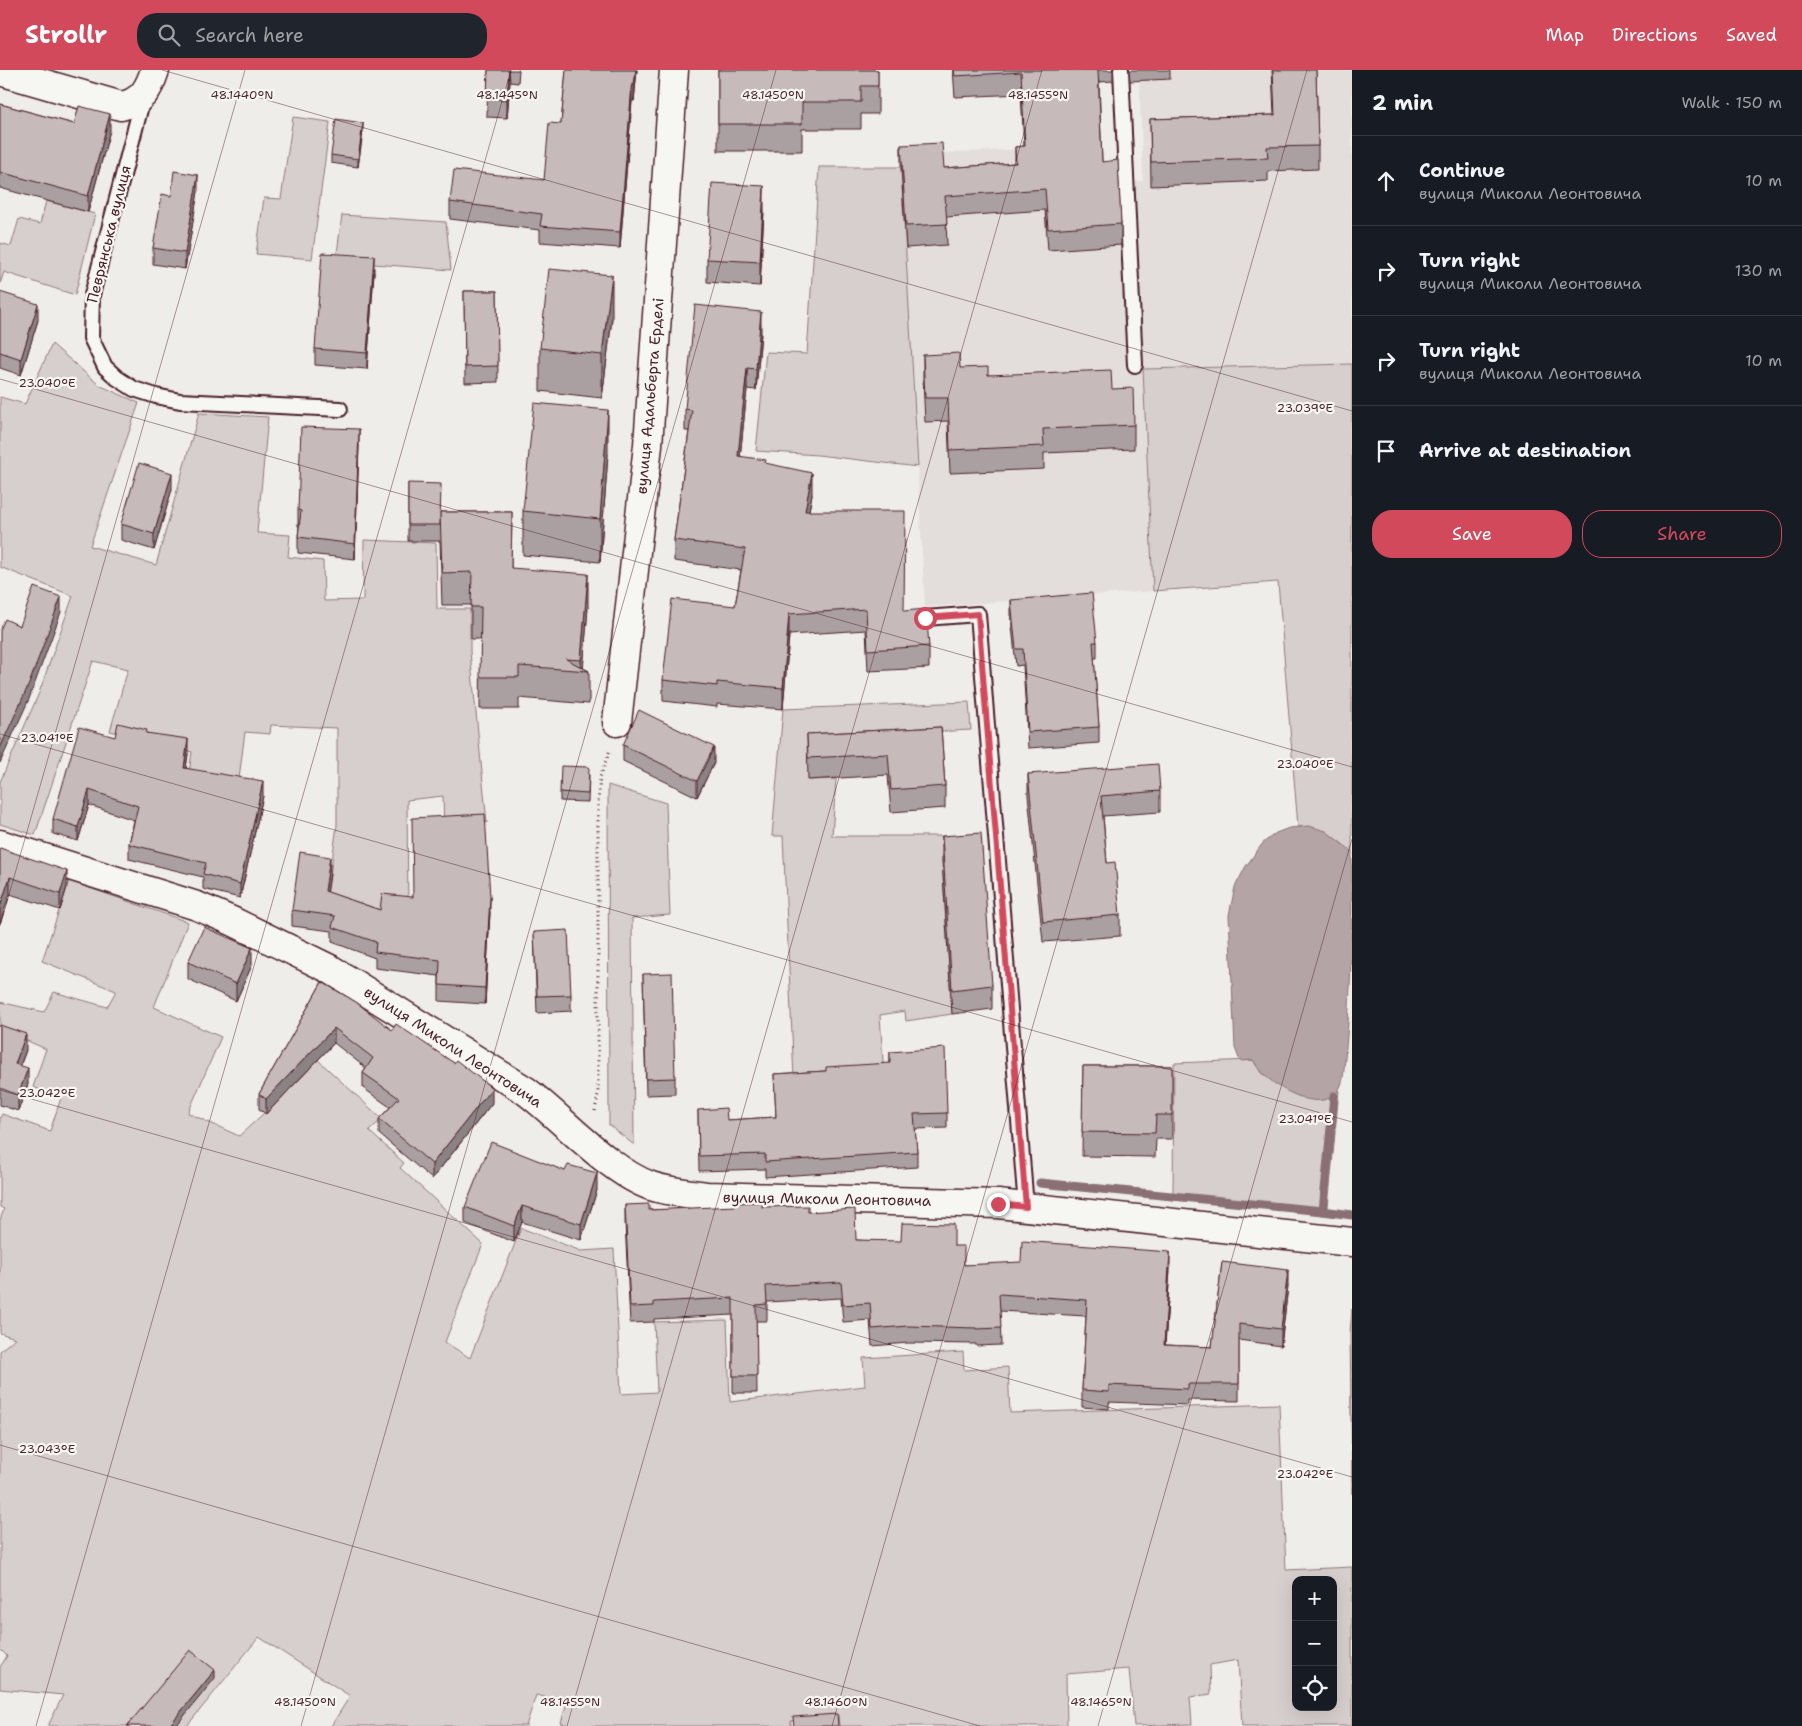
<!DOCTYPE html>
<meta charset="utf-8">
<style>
:root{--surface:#171b24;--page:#20242c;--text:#f1f3f6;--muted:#9ea1a6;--line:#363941;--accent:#d1495b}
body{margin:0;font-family:"Shantell Sans",sans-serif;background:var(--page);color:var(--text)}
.controls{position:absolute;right:15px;bottom:15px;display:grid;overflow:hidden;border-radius:10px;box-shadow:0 5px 20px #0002}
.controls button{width:45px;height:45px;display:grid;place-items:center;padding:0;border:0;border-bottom:1px solid var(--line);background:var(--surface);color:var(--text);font:25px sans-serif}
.stop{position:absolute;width:15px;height:15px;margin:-11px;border:4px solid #d1495b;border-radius:50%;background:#fff}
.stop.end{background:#d1495b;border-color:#fff;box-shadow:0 1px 5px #0008}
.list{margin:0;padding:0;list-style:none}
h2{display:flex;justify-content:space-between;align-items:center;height:65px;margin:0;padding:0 20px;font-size:21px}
h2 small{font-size:16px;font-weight:400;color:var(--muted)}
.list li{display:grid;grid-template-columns:32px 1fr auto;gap:15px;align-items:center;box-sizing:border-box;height:90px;padding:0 20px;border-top:1px solid var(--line)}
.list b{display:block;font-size:19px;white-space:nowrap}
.list p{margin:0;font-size:16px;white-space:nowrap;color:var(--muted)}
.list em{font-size:16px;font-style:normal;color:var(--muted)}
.actions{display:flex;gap:10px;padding:15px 20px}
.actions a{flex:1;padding:11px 0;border:1px solid var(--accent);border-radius:20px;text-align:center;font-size:18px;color:var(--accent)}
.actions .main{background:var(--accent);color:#fff}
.icon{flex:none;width:28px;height:28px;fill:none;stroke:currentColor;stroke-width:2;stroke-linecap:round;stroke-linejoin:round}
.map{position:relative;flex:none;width:1352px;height:1656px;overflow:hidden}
header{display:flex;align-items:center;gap:30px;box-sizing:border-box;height:70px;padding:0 25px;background:var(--accent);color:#fff}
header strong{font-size:24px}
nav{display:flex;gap:28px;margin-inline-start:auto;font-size:18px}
.search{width:350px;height:45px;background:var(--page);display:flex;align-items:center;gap:12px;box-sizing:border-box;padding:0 18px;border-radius:20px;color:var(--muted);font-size:19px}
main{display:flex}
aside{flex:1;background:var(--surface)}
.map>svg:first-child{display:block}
</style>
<header>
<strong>Strollr</strong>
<div class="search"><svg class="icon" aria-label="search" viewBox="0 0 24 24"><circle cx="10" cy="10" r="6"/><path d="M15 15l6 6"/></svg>Search here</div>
<nav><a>Map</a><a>Directions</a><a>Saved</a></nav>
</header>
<main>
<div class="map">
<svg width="1352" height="1656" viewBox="0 0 1352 1656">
<rect width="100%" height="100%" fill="#efedea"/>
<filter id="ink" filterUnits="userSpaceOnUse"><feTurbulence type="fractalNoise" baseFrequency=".02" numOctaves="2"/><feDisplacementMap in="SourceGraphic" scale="10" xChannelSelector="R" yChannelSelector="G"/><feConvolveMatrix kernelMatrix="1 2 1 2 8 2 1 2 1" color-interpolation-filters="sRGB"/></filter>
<g filter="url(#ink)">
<path fill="#e3dedc" d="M1139 0H1352V294L1143 299 1153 521 925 537 901 97 942 83 1024 79V73L1103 113 1143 111Z"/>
<g fill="#d7cfce" stroke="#90777c" fill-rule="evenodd">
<path d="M293 47 330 52 312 189 256 184 264 128 281 129Z"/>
<path d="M819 97H901L918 397 818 385 756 381 766 282 807 284Z"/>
<path d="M46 131 95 144 75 225 4 202 0 214V173L11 176 19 149 40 154Z"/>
<path d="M342 145 446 152 451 200 336 191Z"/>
<path d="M52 274 99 315 139 333 90 476 156 495 199 343 268 347 257 463 290 465 288 487 323 491 324 531 363 530 364 470 436 473 437 539H470V582L487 753 444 758 443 726 407 730 408 843 326 834 337 755V658L271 655 270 664 245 662 238 716 188 710 192 682 110 661 128 599 93 591 35 765 0 754V712L39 623 73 526 0 497V327L25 334Z"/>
<path d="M1352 294V782C1338 769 1318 755 1298 757L1278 512 1153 521 1143 299Z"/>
<path d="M969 632 971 660 841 667 809 710 836 709 832 766H979L942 790 952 944 906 951 905 941 880 945 885 1023 794 1009 783 766H772L783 639Z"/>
<path d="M608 715 666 733 670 845 632 848 634 1075 609 1055Z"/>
<path d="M69 811 188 852 154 937 221 967 188 1043 239 1066 288 1021 318 990 382 1049 369 1061 404 1093 400 1098 483 1174 445 1272 470 1288 521 1158 581 1181 614 1179 621 1324 657 1322 654 1252 727 1250 730 1332 865 1316 863 1288 963 1282 964 1300 1008 1297 1010 1343 1279 1334 1286 1500 1352 1497V1656H1242L1238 1590 1210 1595 1211 1624 1190 1627 1192 1654 1134 1656 1129 1599 1066 1604 1067 1656H839L838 1645 791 1651V1656H573L561 1653 567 1632 536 1625 526 1656H331L350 1626 259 1567 187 1656H48L63 1625 0 1619V1597L7 1586 0 1579V1281L15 1268 0 1263V1150L4 1139 0 1137V1048L2 1044 50 1061 61 1028 33 1017 46 979 0 959V932L44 942 54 922 107 937 116 921 42 891ZM1296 1510H1333V1637H1296Z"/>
<path d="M1253 990 1261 1003 1296 1025 1334 1026 1339 1020 1328 1138 1173 1123 1174 993Z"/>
<path d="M1352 1239V1424L1350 1262Z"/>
</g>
<path fill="#b4a4a5" stroke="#8a6f74" d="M1309 756 1326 761 1352 782C1352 851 1352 920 1345 988 1344 998 1344 1013 1338 1021 1331 1032 1314 1032 1303 1028 1283 1021 1264 1009 1253 990L1240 991 1235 978 1229 845 1235 817 1246 796 1263 773 1276 763 1289 758Z"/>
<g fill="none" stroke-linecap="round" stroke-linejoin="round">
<g stroke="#8a6f74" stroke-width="9">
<path d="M1334 1026 1323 1141 1352 1145"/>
<path d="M1040 1113 1323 1141"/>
</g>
<defs>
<g id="lane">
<path d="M1121 0 1135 295"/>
<path d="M143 28 92 225 91 268 105 297 117 308 134 319 156 326 180 331 340 339"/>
<path d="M925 548 978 544 1026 1137"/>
</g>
<g id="street">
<path d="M0 1 121 36C142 32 149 19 155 0"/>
<path d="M617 652 648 375 674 0"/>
<path d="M0 774 197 836 232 851 330 899 526 1021C562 1048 610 1102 651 1116 669 1122 688 1123 707 1126L998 1134 1352 1172"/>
</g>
</defs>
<use href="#lane" stroke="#4a1f2b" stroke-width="18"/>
<use href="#street" stroke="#4a1f2b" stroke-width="31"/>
<path stroke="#4a1f2b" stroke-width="3" stroke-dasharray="1 4" stroke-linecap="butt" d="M595 1041 598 1024V733L600 707 610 680"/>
<use href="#lane" stroke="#f6f6f2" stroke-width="14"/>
<use href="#street" stroke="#f6f6f2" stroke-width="28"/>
</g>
<g fill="#aaa0a1" stroke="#4a1f2b">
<path d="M488 0H519L518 13 510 12 507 48 487 47Z"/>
<path d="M566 0H637L634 31H632L620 178 540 172V160L450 149V132L544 110 561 54Z"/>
<path d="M718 0H878V44H861V59H802V81H718Z"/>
<path d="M953 0H1113V11L1099 12 1102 92 1121 154V175L1048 180 1045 140 946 147 947 175 906 178 901 97V75L944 98 1015 93V77L1024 76 1021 24 955 27Z"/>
<path d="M1129 0H1170V9L1130 11Z"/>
<path d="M1272 0H1316L1318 76V99L1268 101V111L1151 116 1150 49 1274 45Z"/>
<path d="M0 34 74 54 110 60 88 142 0 118Z"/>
<path d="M363 61 358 97 331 93V85Z"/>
<path d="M198 121 185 199 153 194V178L171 126Z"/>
<path d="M764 140 760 216 707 212V189Z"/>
<path d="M374 202 367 299 315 295V279Z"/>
<path d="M464 221H497L498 312 465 313Z"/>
<path d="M0 222 38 250 21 305 0 298Z"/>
<path d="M612 248 602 328 540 321V278Z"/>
<path d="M761 263 756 320 747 319 740 387 766 394 812 424 809 441 904 541 929 576V598L868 601 866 560 789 565 783 639 717 634V637L663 631V610L735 536 741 500 674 491V470L689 361H685V339Z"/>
<path d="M923 285 960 298 988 305 1112 319 1134 355V379L1044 383V399L950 403 948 351 925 352 923 309Z"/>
<path d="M359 375 355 489 298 483V467L299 456H298V440Z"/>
<path d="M608 384 600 492 523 485V441Z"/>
<path d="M408 413 441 442H512L511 498 588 537 583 598 589 601V634L519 628V639H480L481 569H471V535H442L440 471H408Z"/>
<path d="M172 419 154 480 121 470V454Z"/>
<path d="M1011 530 1097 572V588H1094L1099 657V673L1028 678 1023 595 1016 596 1011 546Z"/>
<path d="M941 657 945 716V738L891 742 888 705 808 710 807 664Z"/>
<path d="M147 663 188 684 186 698 263 726 240 828 203 819V807L129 789V774L134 750 89 735 78 771 53 764V749L115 667Z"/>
<path d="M623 675 714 693 697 727 623 691Z"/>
<path d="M1028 704 1160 721V742L1103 746 1107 793 1120 845V866L1043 872 1028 725Z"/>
<path d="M589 705 588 732 560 731V722Z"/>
<path d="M942 766 992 915V939L952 944 942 790Z"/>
<path d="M0 778 67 817 60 840 10 824 0 853Z"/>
<path d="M330 803 327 822 380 840 490 842 485 934 439 931V906L375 898V888L332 872V861L292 856V840Z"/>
<path d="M534 862 571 925V941L537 943Z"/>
<path d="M188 892 252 895 236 931 188 909Z"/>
<path d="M643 904 675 1008V1024L646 1025Z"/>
<path d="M322 912 392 960 492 1033 432 1109 379 1064V1049L390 1037 363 1018V1003L366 998 334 973 266 1044 259 1039V1024Z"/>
<path d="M0 955 26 980 20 996 28 1014 18 1041 0 1035Z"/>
<path d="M890 982 947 1043V1058L915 1059 917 1082V1097L765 1107V1099L699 1101 698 1040 727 1050 776 1047 774 1004 826 1001 890 994Z"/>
<path d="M1083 996H1172V1069H1156L1155 1087 1082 1086Z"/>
<path d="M565 1101 597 1120 581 1170 522 1152 514 1172 465 1153V1137Z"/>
<path d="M625 1135 649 1140 762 1137 808 1142 856 1170 954 1176 964 1195 1170 1198 1165 1275 1212 1277 1222 1192 1288 1216 1281 1276 1239 1270V1331L1188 1330V1335L1109 1332V1339L1082 1337V1320L1086 1246 1000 1241 1001 1275 976 1276V1274L908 1273 872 1276 870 1250 843 1252 841 1228 767 1232V1251H756L757 1323H733V1245L654 1249V1252L630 1253 625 1152Z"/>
</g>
<g fill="#8b8283" stroke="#4a1f2b">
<path d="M509 0 510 12 507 48V30Z"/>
<path d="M636 0H637L634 31V15Z"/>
<path d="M632 15V31L620 178V162Z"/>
<path d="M110 44V60L88 142V126Z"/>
<path d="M363 53V61L358 97V89Z"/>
<path d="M198 105V121L185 199V183Z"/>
<path d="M764 116V140L760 216V192Z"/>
<path d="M374 186V202L367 299V283Z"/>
<path d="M612 205V248L602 328V285Z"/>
<path d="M38 234V250L21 305V289Z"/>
<path d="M761 242V263L756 320V299Z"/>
<path d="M747 298V319L738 408V386Z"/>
<path d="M608 340V384L600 492V449Z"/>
<path d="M359 359V375L355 489V474Z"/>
<path d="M172 403V419L154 480V464Z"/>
<path d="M812 403V424L805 462V441Z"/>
<path d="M588 504V537L583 601H581V590Z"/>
<path d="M61 527V542L29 629 0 693V678Z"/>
<path d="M789 544V565L783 639V618Z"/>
<path d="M188 669V684L184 713V698Z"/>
<path d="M714 677V693L697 727V711Z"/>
<path d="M263 711V726L240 828V814Z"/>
<path d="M89 720V735L78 771V757Z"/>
<path d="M330 787V803L325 837V821Z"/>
<path d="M67 801V817L60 840V824Z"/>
<path d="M10 807V824L0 853V837Z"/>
<path d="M490 827V842L485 934V918Z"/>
<path d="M252 878V895L236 931V914Z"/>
<path d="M334 958V973L266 1044V1029Z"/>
<path d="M26 964V980L15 1010V994Z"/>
<path d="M28 998V1014L18 1041V1025Z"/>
<path d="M492 1018V1033L432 1109V1094Z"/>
<path d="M597 1103V1120L581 1170V1154Z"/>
<path d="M522 1136V1152L514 1172V1156Z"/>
<path d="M1170 1182V1198L1164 1292V1275Z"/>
<path d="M1288 1200V1216L1281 1276V1259Z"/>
<path d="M215 1600V1608L176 1656H169Z"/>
</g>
<g fill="#c6babb" stroke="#4a1f2b">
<path d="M488 0H509L507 30 487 28Z"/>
<path d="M566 0H636L634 15H632L620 162 540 156 542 144 450 132 454 100 544 110 549 53 561 54Z"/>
<path d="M718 0H878V16H861V32H802V54H718Z"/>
<path d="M954 0H1098L1102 92 1118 90 1121 154 1048 159 1045 119 945 126 947 154 906 156 901 75 942 73 944 98 1016 93 1015 77 1025 76 1021 2 955 6Z"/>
<path d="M1273 0H1316L1318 76 1267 77 1268 88 1151 92 1150 49 1275 45Z"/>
<path d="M0 34 74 54 79 36 110 44 88 126 0 102Z"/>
<path d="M336 49 363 53 358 89 331 85Z"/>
<path d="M174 101 198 105 185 183 153 178 162 124 171 126Z"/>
<path d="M712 113 764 116 760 192 707 189Z"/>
<path d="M322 183 374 186 367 283 315 279Z"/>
<path d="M549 199 612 205 602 285 540 278Z"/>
<path d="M464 221H497L498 296 465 297Z"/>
<path d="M0 222 38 234 21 289 0 282Z"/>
<path d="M695 235 761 242 756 299 747 298 738 386 766 390 765 393 812 403 805 441H905L904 541 926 539 929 576 868 580 866 539 789 544 783 618 717 612V616L663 610 672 529 735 536 745 479 674 470 692 340 685 339Z"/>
<path d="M959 283 960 298 988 297V305L1111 300 1112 319 1133 318 1134 355 1043 359 1044 376 950 380 948 328H925L923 285Z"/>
<path d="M534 333 608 340 600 449 523 441Z"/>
<path d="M301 357 359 359 355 474 298 467 301 441 298 440Z"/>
<path d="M139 393 172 403 154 464 121 454Z"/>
<path d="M408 413 441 414 440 455H408Z"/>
<path d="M440 442H512L511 498 588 504 581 590 566 589 589 601 519 596V607H480L481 537H471L472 502 442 503Z"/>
<path d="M34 517 61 527 29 614 0 678V560L5 549 20 556Z"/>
<path d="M1092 523 1097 572H1093L1099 657 1028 662 1023 579H1016L1011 530Z"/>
<path d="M639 640 714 677 697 711 623 675Z"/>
<path d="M118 653 147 660 146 663 188 669 184 698 263 711 240 814 203 804 206 793 129 774 138 736 89 720 78 757 53 749 79 657 115 667Z"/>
<path d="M941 657 945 716 891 720 888 684 808 688 807 664Z"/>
<path d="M1158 694 1160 721 1101 726 1107 793 1115 792 1120 845 1043 852 1028 704Z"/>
<path d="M561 696 589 697 588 724 560 722Z"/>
<path d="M485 744 490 827 485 918 439 915 440 890 375 882 376 872 332 857 335 846 292 840 300 782 330 787 325 821 380 840 382 824 413 827 412 748Z"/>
<path d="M981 763 992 915 952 920 942 766Z"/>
<path d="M0 778 67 801 60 824 10 807 0 837Z"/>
<path d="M204 857 252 878 236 914 188 892Z"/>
<path d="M568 860 571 925 537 926 534 862Z"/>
<path d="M672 903 675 1008 646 1009 643 904Z"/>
<path d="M322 912 356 932 392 960 396 954 454 993 456 990 492 1018 432 1094 379 1049 399 1028 363 1003 373 988 334 958 266 1029 259 1024Z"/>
<path d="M0 955 26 964 15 994 28 998 18 1025 0 1018Z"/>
<path d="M945 978 947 1043 914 1044 917 1082 765 1092V1084L699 1086 698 1040 726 1038 727 1050 776 1047 774 1004 826 1001V997L890 993V982Z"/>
<path d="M1083 996H1172V1045H1156L1155 1063 1082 1062Z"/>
<path d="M491 1072 565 1101 568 1095 597 1103 581 1154 522 1136 514 1156 465 1137Z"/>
<path d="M762 1132V1137L808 1136V1142L855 1139 856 1170 901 1171 902 1153 954 1154V1176H964V1195L1021 1192 1022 1171 1170 1182 1164 1275 1212 1277 1222 1192 1288 1200 1281 1259 1239 1254V1314H1188V1319L1109 1315V1322L1082 1320 1087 1230 999 1224 1001 1258 976 1259V1258L908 1256 872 1259 870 1233 843 1235 841 1212 766 1216 767 1234 756 1235 757 1306H733V1228L654 1232V1236L630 1237 625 1135 649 1134V1140L735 1136V1133Z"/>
<path d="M190 1580 215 1600 169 1656H127Z"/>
<path d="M837 1644 838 1656H794L793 1647Z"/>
</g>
</g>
<g fill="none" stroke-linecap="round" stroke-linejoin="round" filter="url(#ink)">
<path stroke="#d1495b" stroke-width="6" d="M925 548 978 544 1026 1137 998 1134"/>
</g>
<path fill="none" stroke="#4a1f2b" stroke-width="1" stroke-opacity="0.45" d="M162 0 1352 341M0 309 1352 697M0 664 1352 1052M0 856 245 0M0 1020 1352 1407M0 1375 980 1656M36 1656 511 0M301 1656 776 0M567 1656 1042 0M832 1656 1307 0M1098 1656 1352 769"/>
<g text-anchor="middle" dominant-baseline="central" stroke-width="4.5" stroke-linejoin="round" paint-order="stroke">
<g font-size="15" fill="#4a1f2b" stroke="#f6f6f2">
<text transform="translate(109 164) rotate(-76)">Певрянська вулиця</text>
<text transform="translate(650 326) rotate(-85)">вулиця Адальберта Ерделі</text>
<text transform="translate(453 977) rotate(33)">вулиця Миколи Леонтовича</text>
<text transform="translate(827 1129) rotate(1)">вулиця Миколи Леонтовича</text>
</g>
</g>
<g font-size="12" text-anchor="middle" fill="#4a1f2b" stroke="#f6f6f2" stroke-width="4.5" stroke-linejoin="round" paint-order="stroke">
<text x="242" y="29">48.1440°N</text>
<text x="507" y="29">48.1445°N</text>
<text x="773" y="29">48.1450°N</text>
<text x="1038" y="29">48.1455°N</text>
<text x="47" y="317">23.040°E</text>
<text x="1305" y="342">23.039°E</text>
<text x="47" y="672">23.041°E</text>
<text x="1305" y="698">23.040°E</text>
<text x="47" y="1027">23.042°E</text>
<text x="1305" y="1053">23.041°E</text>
<text x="47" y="1383">23.043°E</text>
<text x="1305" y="1408">23.042°E</text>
<text x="305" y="1636">48.1450°N</text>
<text x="570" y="1636">48.1455°N</text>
<text x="836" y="1636">48.1460°N</text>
<text x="1101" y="1636">48.1465°N</text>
</g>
</svg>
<div class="controls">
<button>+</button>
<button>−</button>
<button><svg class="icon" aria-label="locate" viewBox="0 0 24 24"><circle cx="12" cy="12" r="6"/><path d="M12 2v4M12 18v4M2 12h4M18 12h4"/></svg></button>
</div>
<div class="stop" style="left:925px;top:548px"></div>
<div class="stop end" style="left:998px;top:1134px"></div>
</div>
<aside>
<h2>2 min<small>Walk · 150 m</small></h2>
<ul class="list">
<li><svg class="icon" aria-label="ahead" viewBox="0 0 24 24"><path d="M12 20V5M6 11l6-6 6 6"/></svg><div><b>Continue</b><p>вулиця Миколи Леонтовича</p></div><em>10 m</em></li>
<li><svg class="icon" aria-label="right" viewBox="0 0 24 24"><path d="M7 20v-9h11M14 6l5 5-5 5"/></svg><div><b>Turn right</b><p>вулиця Миколи Леонтовича</p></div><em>130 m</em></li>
<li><svg class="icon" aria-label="right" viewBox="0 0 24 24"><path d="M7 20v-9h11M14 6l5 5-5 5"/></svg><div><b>Turn right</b><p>вулиця Миколи Леонтовича</p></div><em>10 m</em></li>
<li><svg class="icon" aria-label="arrive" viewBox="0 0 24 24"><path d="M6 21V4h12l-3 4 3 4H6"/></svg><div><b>Arrive at destination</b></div></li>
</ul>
<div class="actions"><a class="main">Save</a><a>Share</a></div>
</aside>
</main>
